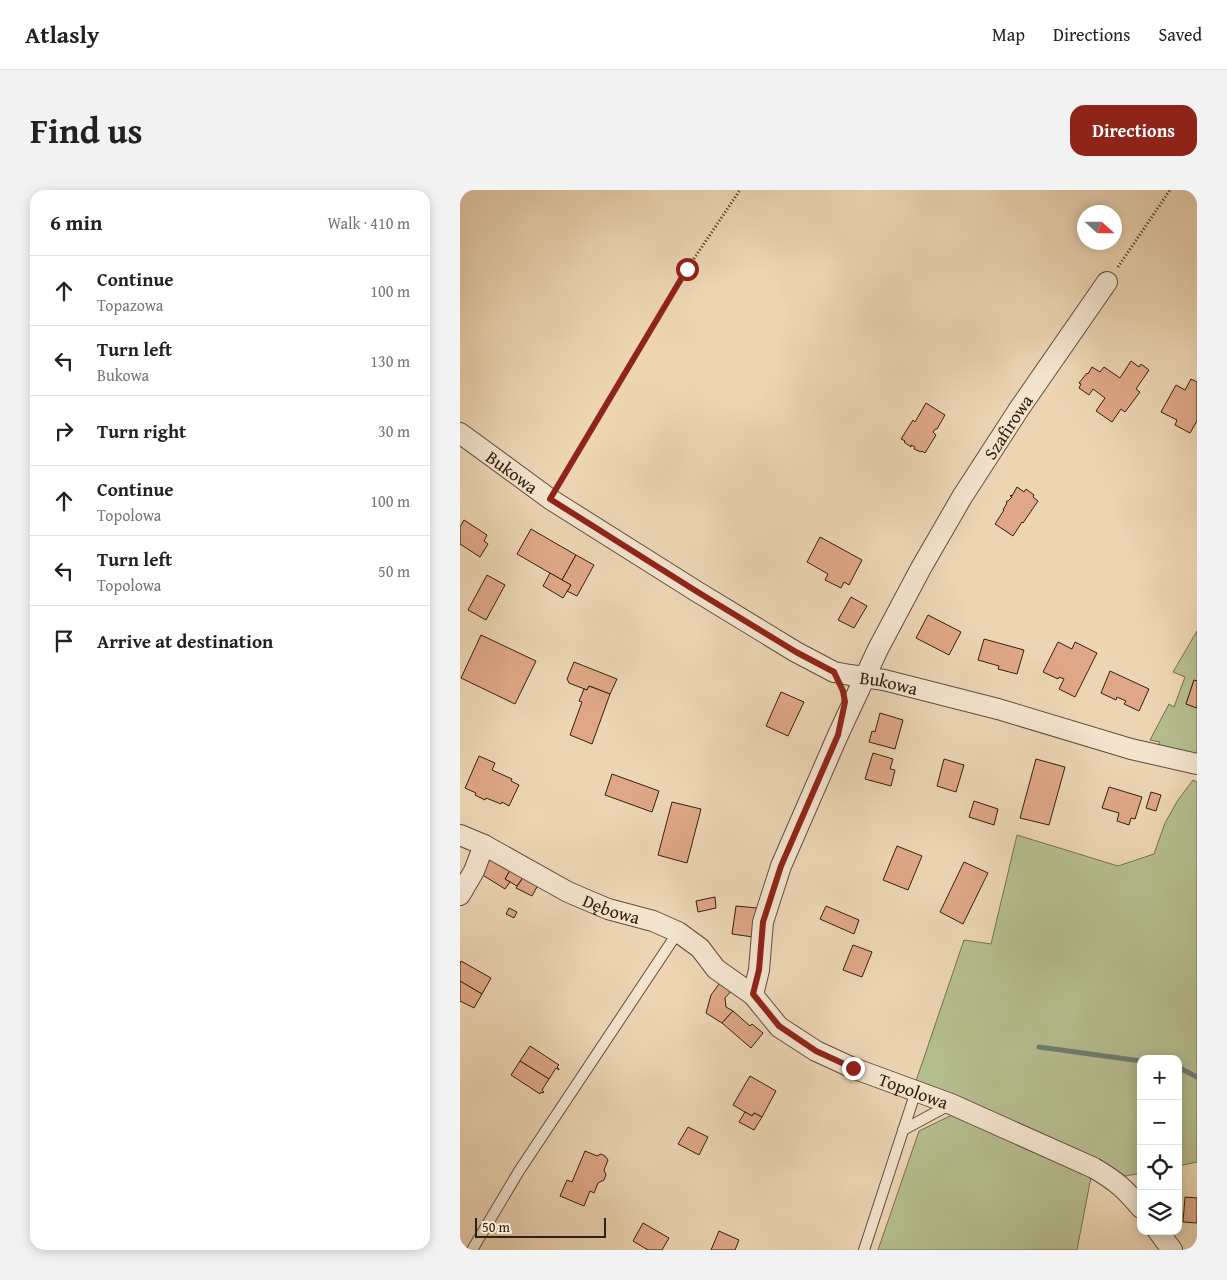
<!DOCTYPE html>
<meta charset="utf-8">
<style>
:root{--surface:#fff;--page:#f2f2f2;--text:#222;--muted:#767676;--line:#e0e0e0;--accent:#8f2418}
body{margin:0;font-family:"Gentium Book Plus",serif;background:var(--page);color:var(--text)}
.controls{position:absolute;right:15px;bottom:15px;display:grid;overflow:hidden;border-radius:10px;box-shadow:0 2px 12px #0003}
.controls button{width:45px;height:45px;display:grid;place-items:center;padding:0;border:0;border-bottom:1px solid var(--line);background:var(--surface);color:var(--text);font:25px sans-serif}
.compass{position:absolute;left:617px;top:15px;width:45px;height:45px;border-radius:50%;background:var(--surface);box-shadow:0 2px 12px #0003;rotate:111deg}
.scale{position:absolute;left:15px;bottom:12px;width:131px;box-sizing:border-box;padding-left:5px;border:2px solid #302110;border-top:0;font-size:14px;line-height:18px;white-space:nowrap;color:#302110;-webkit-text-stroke:4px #f3e4ce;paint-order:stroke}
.stop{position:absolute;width:15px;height:15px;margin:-11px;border:4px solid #8f2418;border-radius:50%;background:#fff}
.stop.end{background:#8f2418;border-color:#fff;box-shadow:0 1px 5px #0008}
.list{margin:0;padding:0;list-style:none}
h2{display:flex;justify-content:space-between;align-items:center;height:65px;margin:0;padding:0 20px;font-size:21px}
h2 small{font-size:16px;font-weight:400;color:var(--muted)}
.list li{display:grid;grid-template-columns:32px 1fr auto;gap:15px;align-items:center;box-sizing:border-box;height:70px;padding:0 20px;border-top:1px solid var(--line)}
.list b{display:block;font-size:19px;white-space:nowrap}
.list p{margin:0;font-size:16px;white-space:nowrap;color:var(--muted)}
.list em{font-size:16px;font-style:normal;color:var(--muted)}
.icon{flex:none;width:28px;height:28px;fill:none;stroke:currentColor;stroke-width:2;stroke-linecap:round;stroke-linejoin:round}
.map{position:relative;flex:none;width:737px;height:1060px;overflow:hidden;border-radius:15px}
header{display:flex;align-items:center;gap:30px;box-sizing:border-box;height:70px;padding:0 25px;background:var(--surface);border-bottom:1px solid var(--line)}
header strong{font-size:24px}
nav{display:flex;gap:28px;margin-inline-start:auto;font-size:18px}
.intro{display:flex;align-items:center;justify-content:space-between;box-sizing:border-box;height:120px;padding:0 30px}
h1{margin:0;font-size:35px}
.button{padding:12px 22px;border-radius:15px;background:var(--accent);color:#fff;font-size:18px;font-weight:700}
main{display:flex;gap:30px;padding:0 30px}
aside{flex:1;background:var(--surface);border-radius:15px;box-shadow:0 2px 12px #0003}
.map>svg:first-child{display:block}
</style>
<header>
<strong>Atlasly</strong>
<nav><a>Map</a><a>Directions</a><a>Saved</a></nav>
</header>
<div class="intro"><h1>Find us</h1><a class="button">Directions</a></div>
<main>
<aside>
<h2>6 min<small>Walk · 410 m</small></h2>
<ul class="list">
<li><svg class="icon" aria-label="ahead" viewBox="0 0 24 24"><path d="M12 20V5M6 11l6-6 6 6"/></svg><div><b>Continue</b><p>Topazowa</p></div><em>100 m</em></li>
<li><svg class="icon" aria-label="left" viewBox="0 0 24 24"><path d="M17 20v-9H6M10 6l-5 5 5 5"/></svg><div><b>Turn left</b><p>Bukowa</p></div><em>130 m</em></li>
<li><svg class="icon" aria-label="right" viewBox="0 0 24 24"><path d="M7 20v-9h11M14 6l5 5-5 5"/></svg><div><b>Turn right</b></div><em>30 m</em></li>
<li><svg class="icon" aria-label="ahead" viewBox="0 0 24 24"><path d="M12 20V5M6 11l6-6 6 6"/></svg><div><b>Continue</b><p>Topolowa</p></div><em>100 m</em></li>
<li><svg class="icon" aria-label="left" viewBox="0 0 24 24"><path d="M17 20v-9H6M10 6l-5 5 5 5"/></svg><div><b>Turn left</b><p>Topolowa</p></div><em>50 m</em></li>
<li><svg class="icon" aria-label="arrive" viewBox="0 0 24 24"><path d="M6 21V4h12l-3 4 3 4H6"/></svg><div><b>Arrive at destination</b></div></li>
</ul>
</aside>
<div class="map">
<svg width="737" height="1060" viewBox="0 0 737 1060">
<rect width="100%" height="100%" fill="#edd5b4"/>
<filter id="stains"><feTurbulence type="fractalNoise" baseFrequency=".004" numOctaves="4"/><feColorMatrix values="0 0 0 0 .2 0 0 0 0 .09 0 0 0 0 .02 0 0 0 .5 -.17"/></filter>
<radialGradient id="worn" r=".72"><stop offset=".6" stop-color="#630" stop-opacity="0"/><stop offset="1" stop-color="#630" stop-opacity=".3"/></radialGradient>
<g fill="#b6be8f" stroke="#737050">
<path d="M737 441V491L734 490 726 514 737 518V565L697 558 700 552 690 550 709 514 714 517 725 487 713 482Z"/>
<path d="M733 590 737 592V972L718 976V869H681V983L666 986 489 905 456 891 504 750 531 754 557 645 658 676 694 664 705 633 718 610Z"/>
<path d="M492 925 631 987 617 1060H418L459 941Z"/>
</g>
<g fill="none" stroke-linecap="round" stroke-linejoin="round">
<g stroke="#707c72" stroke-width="5">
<path d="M579 857 681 871"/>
<path d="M718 877 737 887"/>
</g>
</g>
<g fill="#dfa787" stroke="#302110">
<path d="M671 171 679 177 681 174 689 180 676 199 680 202 665 222 661 219 652 232 636 221 645 208 633 199 629 205 619 198 621 194 619 193 627 183 628 184 632 177 640 182 644 177 660 188Z"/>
<path d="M731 189 737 192V231L730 243 715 235 717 230 701 222 716 195 725 200Z"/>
<path d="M466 213 485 225 477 239H475L473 242 476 245 465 263 462 261 461 262 454 259 455 257 451 255V257L444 252 445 251 441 249 453 230 455 232Z"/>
<path d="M557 297 564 302 566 299 574 305 573 307 578 311 563 333 562 332 553 346 535 334 544 320H543L547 313 546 312 547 311H548L552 307 550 306 551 305 552 306Z"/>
<path d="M4 330 27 345 24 351 28 354 20 367 0 354V337Z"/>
<path d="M71 339 116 365 102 390 57 364Z"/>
<path d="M360 347 402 370 389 395 384 392 381 398 365 390 368 384 347 372Z"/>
<path d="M116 365 134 375 117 406 107 401 111 395 102 390Z"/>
<path d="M90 383 111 395 103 408 83 396Z"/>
<path d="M27 385 45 395 26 430 8 420Z"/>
<path d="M391 407 407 416 394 438 378 430Z"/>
<path d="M468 425 501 442 489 465 456 448Z"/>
<path d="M21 445 76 471 55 514 1 488Z"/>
<path d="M524 449 564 460 557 484 538 479 539 476 518 470Z"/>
<path d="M598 452 612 459 615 452 637 463 615 507 599 499 604 489 599 487 598 489 583 482Z"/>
<path d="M114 472 157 489 150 504 129 496 127 500 109 493 107 489Z"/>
<path d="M650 481 689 499 679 521 664 514 666 511 657 507 656 510 641 503Z"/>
<path d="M734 490 737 491V518L726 514Z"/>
<path d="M129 496 150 504 132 554 110 545 122 512 119 511 124 499 127 500Z"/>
<path d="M321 502 344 512 328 546 306 536Z"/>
<path d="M420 523 443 530 435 559 409 552 412 541 415 542Z"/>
<path d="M413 563 433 569 430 579 435 580 431 596 405 589Z"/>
<path d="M19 566 35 573 32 580 52 589 51 591 59 595 49 616 42 612 41 614 26 608 25 610 15 605 16 603 5 598Z"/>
<path d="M484 569 504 575 496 602 477 596Z"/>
<path d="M576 569 605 577 589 635 560 628Z"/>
<path d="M152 584 199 601 192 622 145 605Z"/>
<path d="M649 597 682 607 675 629 671 628 669 635 657 631 659 623 642 618Z"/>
<path d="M691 602 701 605 696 621 686 618Z"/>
<path d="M514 611 538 619 534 635 509 627Z"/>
<path d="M212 612 241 619 227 673 198 665Z"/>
<path d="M437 656 462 666 448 700 423 690Z"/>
<path d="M31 668 51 679 45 689 50 692 45 699 21 684Z"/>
<path d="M504 672 528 683 503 734 480 722Z"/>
<path d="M51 679 64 686 57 696 45 689Z"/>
<path d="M64 686 78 695 72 706 56 698Z"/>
<path d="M255 707 256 718 238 722 236 711Z"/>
<path d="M276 716 297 718 293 747 272 744Z"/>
<path d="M366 716 399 730 394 744 360 729Z"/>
<path d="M49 718 57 722 54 728 46 724Z"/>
<path d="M393 755 412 762 402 787 383 780Z"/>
<path d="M1 771 31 788 22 804 0 791V774Z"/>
<path d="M262 790 273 799 265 808 266 817 273 821 262 833 246 823 251 805Z"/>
<path d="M0 791 22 804 14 818 0 811Z"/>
<path d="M273 821 290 836 292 834 303 843 291 858 262 833Z"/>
<path d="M70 856 99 875 97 877 99 879V880L96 878 89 889 60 871Z"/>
<path d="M60 871 89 889 82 900 84 902 83 903 81 902 80 904 51 885Z"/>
<path d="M290 886 316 901 302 927 294 923 292 926 273 915Z"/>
<path d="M285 922 292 926 294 923 302 927 294 940 279 932Z"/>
<path d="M228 937 248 947 239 965 218 954Z"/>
<path d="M125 961 137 966 141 964 145 966 148 970 144 980 146 985 144 990 138 993 134 1003 130 1001 124 1016 100 1006 107 990 112 992Z"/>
<path d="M725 1007 737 1008V1033L723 1032Z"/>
<path d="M183 1033 209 1048 202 1060H188L173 1051Z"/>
<path d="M259 1041 279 1050 275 1060H251Z"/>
</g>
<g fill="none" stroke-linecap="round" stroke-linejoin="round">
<defs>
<g id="lane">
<path d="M443 940 491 914"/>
<path d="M12 1060 59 981 218 742"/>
<path d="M404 1060 456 901"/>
</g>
<g id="street">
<path id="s1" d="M0 243 90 309 236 401 336 462 374 482 390 485 424 490 538 519 671 559 737 574"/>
<path id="s2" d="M0 645 24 655 108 702 148 719 193 731 218 742 240 758 256 779 293 805 319 837 356 861 393 878 491 914 634 978C656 991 665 999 681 1018"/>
<path d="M0 705 14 681 24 655"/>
<path id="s3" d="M293 805 299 780 303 732 321 676 378 545 418 459 461 378 502 307 559 219 647 92"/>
<path d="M698 1041 712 1060"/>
</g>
</defs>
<use href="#lane" stroke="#5f4e39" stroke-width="12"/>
<use href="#street" stroke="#5f4e39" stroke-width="22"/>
<g stroke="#302110" stroke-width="3" stroke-dasharray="1 2.5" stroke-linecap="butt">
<path d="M658 77 710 0"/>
<path d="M99 294 227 79 280 0"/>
</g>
<use href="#lane" stroke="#f3e4ce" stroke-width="10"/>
<use href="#street" stroke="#f3e4ce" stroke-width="20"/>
</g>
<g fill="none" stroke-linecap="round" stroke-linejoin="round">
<path stroke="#8f2418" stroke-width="6" d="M227 79 90 309 236 401 336 462 374 482 383 501 385 512 378 545 321 676 303 732 299 780 293 804 319 836 356 861 393 878"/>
</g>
<g text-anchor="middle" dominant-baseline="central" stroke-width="5" stroke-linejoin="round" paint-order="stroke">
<g font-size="18" fill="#302110" stroke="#f3e4ce">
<text stroke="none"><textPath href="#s3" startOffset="628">Szafirowa</textPath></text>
<text stroke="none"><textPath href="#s1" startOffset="65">Bukowa</textPath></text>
<text stroke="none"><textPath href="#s1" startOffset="500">Bukowa</textPath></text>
<text stroke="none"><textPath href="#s2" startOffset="169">Dębowa</textPath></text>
<text stroke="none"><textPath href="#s2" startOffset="529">Topolowa</textPath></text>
</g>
</g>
<rect width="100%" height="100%" filter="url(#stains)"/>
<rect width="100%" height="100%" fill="url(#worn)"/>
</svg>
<div class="controls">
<button>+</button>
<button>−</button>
<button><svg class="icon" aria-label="locate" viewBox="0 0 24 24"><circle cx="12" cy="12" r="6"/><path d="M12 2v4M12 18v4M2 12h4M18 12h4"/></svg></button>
<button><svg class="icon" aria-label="layers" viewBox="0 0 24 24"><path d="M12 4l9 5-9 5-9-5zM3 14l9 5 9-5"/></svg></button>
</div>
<svg class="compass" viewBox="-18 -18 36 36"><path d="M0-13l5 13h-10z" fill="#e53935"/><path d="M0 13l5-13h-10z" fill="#767676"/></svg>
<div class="scale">50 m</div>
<div class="stop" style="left:227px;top:79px"></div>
<div class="stop end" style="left:393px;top:878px"></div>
</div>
</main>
